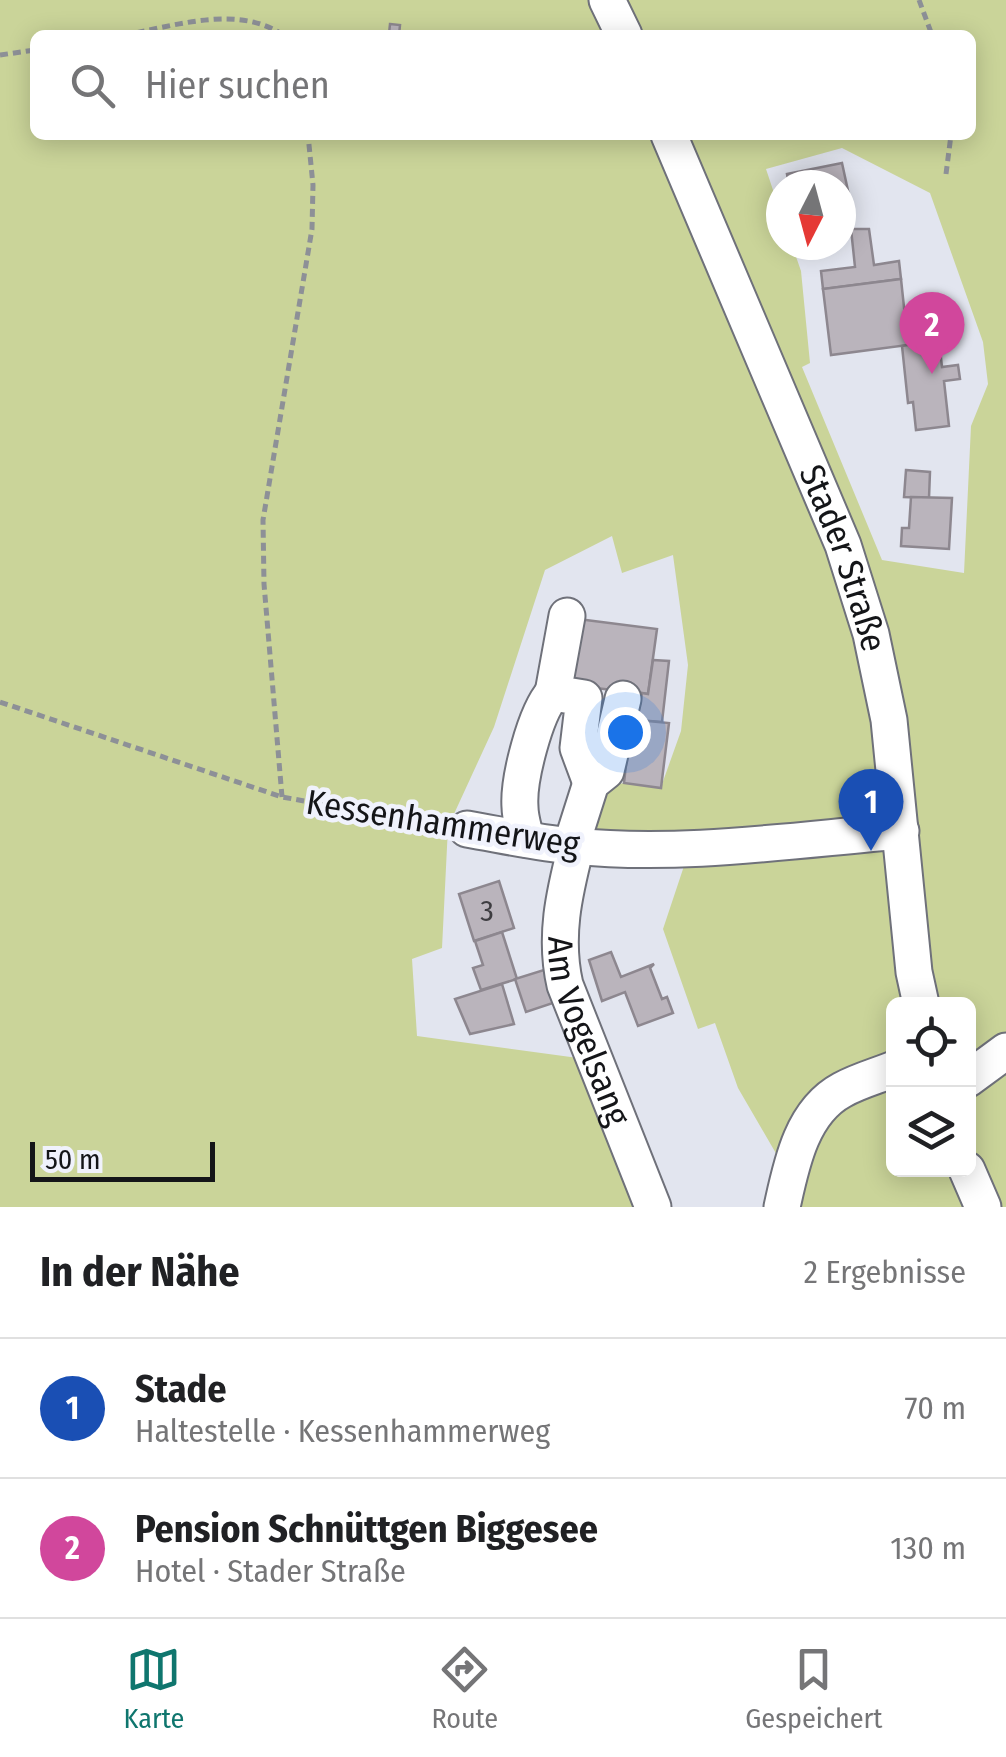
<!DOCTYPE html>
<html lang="de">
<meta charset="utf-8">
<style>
:root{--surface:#fff;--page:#f6f6f6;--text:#202124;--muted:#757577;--line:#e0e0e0;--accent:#0f766e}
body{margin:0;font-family:"Fira Sans Condensed",sans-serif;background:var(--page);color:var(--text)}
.controls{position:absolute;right:30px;bottom:30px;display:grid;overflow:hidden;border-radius:15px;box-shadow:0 5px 25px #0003}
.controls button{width:90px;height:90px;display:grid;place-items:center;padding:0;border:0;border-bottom:2px solid var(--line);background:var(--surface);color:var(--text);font:50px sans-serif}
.compass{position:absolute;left:766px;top:170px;width:90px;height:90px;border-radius:50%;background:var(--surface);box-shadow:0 5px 25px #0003;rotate:186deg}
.scale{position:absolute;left:30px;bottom:25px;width:185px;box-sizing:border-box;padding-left:10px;border:5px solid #141518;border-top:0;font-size:28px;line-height:35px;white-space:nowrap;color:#141518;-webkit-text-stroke:8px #f0f2fc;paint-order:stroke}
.you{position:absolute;left:625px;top:732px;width:35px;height:35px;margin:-25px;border:8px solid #fff;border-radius:50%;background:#1a73e8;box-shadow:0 0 0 15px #1a73e833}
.badge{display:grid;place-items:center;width:65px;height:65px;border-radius:50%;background:var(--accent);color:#fff;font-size:32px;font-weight:700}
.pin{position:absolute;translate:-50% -82px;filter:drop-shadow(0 2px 5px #0008)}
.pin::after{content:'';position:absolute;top:52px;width:35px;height:30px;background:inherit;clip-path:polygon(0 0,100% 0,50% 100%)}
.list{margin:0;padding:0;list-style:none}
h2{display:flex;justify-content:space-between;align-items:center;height:130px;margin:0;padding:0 40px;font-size:42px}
h2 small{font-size:32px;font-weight:400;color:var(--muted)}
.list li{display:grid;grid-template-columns:65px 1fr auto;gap:30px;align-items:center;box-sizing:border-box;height:140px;padding:0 40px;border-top:2px solid var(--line)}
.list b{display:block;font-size:38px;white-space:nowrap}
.list p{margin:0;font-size:32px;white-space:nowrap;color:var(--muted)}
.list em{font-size:32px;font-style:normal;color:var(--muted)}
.icon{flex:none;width:55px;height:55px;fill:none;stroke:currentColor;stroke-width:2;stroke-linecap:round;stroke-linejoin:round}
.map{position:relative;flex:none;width:1006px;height:1207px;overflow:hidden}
.search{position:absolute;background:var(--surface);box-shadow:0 5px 25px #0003;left:30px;right:30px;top:30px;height:110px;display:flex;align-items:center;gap:25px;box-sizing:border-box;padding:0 35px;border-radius:15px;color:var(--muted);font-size:38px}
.sheet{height:410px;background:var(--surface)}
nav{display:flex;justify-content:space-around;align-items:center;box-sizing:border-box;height:140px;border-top:2px solid var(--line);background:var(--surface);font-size:28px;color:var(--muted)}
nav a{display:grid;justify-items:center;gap:5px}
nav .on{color:var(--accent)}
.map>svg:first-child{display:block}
</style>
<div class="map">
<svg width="1006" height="1207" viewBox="0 0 1006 1207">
<rect width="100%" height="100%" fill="#e2e5ef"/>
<path fill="#cad499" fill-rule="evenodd" d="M0 0H1006V1207H794L799 1193 738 1088 715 1023 698 1029 663 929 690 848 576 847 609 786 624 783 661 787 681 731 688 665 673 555 622 573 612 536 545 570 494 727 448 827 442 948 412 959 417 1036 578 1058 645 1207H0ZM35 35H971V135H35ZM842 148 930 193 983 342 988 384 971 426 964 573 882 560 802 367 810 363 801 271 792 245H781V214L766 169ZM894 1004H968V1170H894Z"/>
<g fill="#bab4bc" stroke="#8d878f" stroke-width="2.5">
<path d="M390 24 400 25 399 35 389 34Z"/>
<path d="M842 163 850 200 841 201V185H789L787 174Z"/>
<path d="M851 229H869L874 265 899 261 901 279 823 289 821 271 855 267Z"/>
<path d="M901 279 908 345 831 355 823 289Z"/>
<path d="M922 323 924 342 939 340 942 367 958 365 960 379 944 381 949 426 916 430 913 402 908 403 902 346 908 345 906 325Z"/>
<path d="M906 470 930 472 929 498 904 497Z"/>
<path d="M911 497 952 498 949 549 901 546 902 528H909Z"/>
<path d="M578 619 657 629 648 694 569 685Z"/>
<path d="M653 660 669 661 662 722 637 720 642 693 648 694Z"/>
<path d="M637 720 669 723 661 788 624 783 628 747H634Z"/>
<path d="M499 881 514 928 474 941 459 894Z"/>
<path d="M502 932 517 979 481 990 473 968 483 965 475 941Z"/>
<path d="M611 952 621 977 654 964 650 968 662 999 667 997 673 1013 638 1026 625 992 602 1001 589 960Z"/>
<path d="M547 969 556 1002 526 1012 515 979Z"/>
<path d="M502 984 514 1024 470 1034 455 999Z"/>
</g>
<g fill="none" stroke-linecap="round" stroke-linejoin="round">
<defs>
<g id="minor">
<path d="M607 0 624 35"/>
<path id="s1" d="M669 135 843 545 871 634 889 720 914 972 921 1004"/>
<path d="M567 616 553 693 584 698 578 748 591 783"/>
<path d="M467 829C502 835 537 843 573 846 681 857 793 840 901 831"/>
<path d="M526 839C524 829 520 818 520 807 518 780 535 713 553 693"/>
<path d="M571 846 591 783 606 771 623 699"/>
<path id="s2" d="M576 847C564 894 554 937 565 985L653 1207"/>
<path d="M968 1079 1006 1051"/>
<path d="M967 1170 983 1207"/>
<path d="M782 1207C791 1166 801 1112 842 1090 858 1081 877 1076 894 1069"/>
</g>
</defs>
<use href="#minor" stroke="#6f717a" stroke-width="39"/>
<g stroke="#8d9097" stroke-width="5" stroke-dasharray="8 5" stroke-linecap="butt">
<path d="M919 0 932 35"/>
<path d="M124 35C175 26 238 4 283 35"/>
<path d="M0 55 35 50"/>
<path d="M946 174 951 135"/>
<path d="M0 702 282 797 439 825"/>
<path d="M282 797 264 584 263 520 312 229 313 185 308 135"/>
</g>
<use href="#minor" stroke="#fff" stroke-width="35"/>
</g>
<g text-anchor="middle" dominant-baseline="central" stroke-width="9" stroke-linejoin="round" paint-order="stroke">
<g font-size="30" fill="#3e3d41">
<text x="487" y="911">3</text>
</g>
<g font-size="35" fill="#141518" stroke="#f0f2fc">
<text stroke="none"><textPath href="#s1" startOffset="458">Stader Straße</textPath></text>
<text transform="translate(443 823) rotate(9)">Kessenhammerweg</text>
<text stroke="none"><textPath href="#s2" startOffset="190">Am Vogelsang</textPath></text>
</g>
</g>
</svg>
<div class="controls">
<button><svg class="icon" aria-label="locate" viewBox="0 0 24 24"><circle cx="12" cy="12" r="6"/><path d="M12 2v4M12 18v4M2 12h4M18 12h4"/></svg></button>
<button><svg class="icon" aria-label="layers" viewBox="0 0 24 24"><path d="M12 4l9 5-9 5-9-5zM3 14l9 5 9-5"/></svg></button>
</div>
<svg class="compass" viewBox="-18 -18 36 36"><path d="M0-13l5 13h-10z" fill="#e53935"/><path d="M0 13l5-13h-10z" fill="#757577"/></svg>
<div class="scale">50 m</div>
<div class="you"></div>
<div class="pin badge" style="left:871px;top:851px;background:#1a4fb4">1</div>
<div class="pin badge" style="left:932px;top:374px;background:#d1479c">2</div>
<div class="search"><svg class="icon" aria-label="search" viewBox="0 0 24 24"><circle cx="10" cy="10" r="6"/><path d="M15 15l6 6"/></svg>Hier suchen</div>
</div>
<section class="sheet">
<h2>In der Nähe<small>2 Ergebnisse</small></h2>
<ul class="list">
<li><span class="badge" style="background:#1a4fb4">1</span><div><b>Stade</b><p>Haltestelle · Kessenhammerweg</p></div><em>70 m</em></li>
<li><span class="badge" style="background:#d1479c">2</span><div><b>Pension Schnüttgen Biggesee</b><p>Hotel · Stader Straße</p></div><em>130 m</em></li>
</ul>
</section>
<nav>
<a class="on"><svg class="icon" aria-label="map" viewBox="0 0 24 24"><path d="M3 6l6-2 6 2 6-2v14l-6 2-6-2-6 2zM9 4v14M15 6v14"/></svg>Karte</a>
<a><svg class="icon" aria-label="directions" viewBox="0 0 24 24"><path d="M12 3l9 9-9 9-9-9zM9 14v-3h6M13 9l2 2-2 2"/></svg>Route</a>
<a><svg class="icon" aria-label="saved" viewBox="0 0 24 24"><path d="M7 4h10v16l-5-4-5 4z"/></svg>Gespeichert</a>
</nav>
